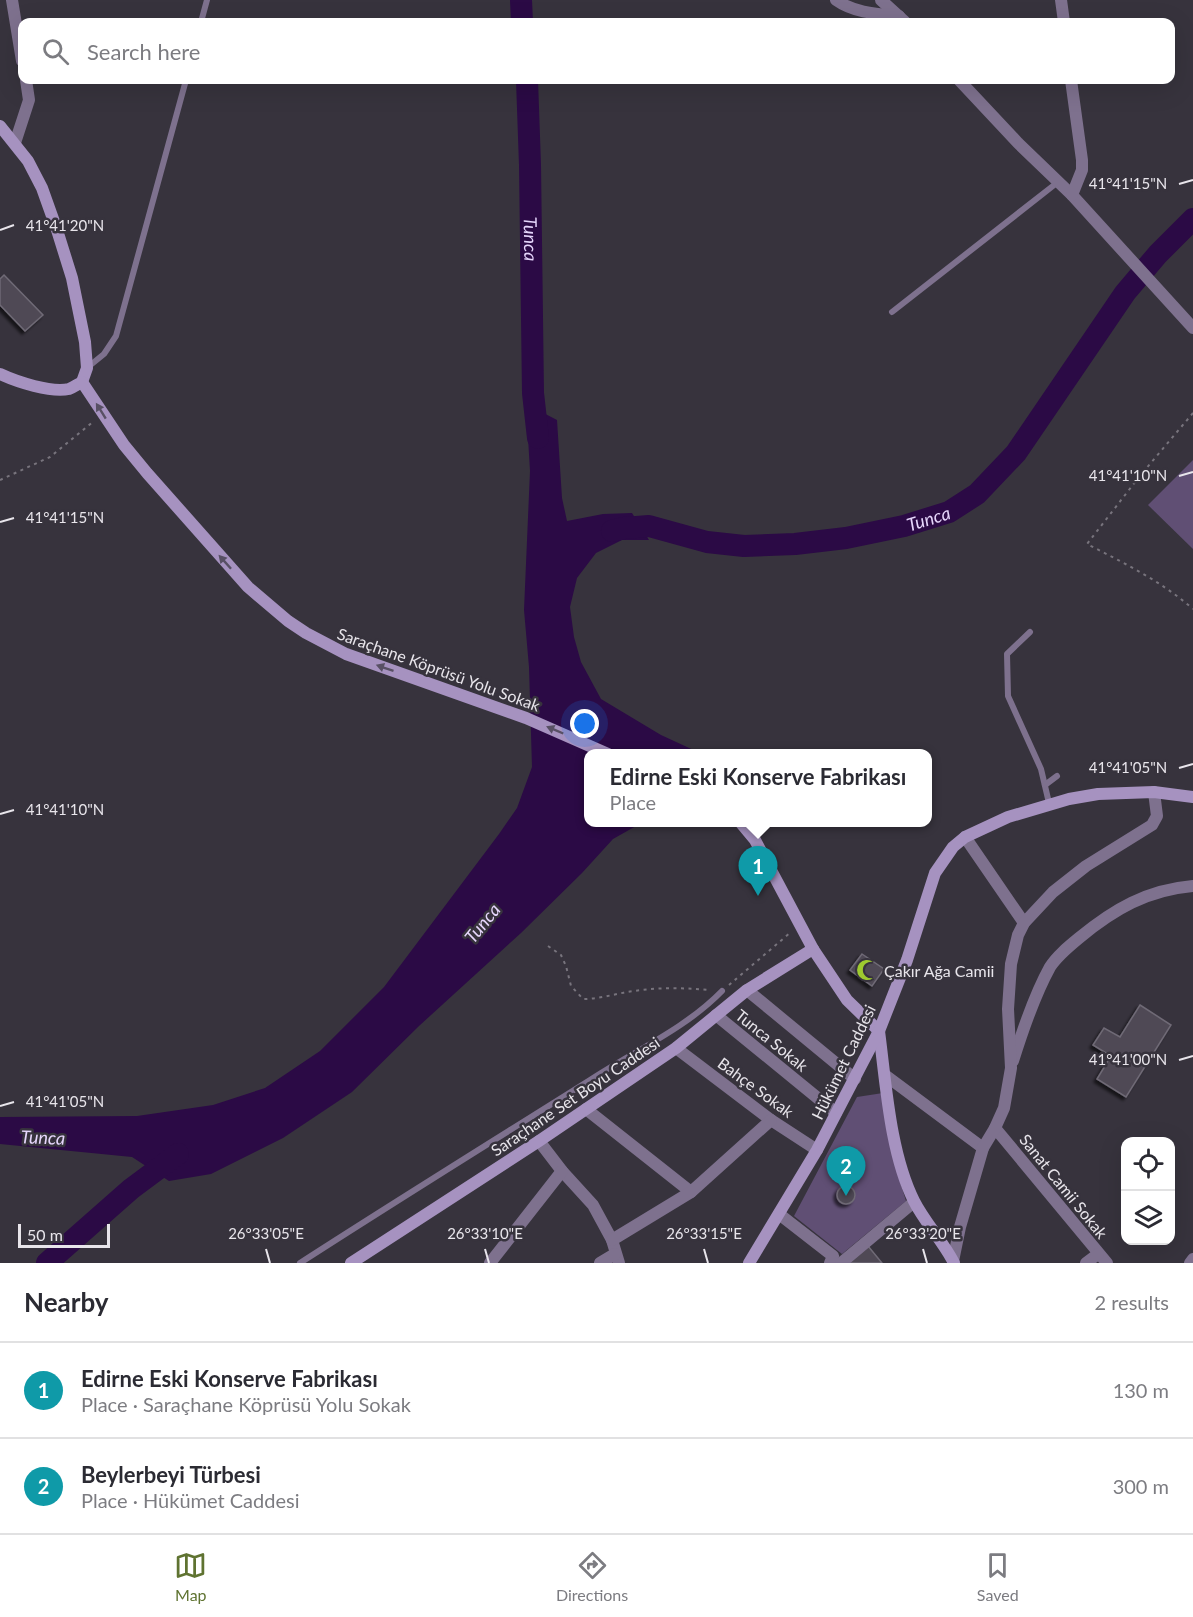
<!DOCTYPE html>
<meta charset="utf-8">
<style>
:root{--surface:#fff;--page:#f7f7f7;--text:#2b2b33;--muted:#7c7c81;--line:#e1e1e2;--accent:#5f7331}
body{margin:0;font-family:Lato,sans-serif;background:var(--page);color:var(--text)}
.controls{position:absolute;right:18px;bottom:18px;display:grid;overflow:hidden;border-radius:12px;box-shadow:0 6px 24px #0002}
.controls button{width:54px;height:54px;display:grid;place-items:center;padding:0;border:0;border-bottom:2px solid var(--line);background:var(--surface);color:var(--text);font:30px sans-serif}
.scale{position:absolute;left:18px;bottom:15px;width:92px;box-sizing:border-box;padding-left:6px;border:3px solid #e8e5eb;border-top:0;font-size:16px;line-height:21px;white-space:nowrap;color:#e8e5eb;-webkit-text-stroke:4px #37333d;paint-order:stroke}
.you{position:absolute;left:585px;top:724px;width:21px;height:21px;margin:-15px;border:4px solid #fff;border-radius:50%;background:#1a73e8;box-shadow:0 0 0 9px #1a73e833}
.badge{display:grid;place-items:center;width:39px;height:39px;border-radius:50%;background:var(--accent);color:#fff;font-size:20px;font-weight:700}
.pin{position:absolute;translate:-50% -50px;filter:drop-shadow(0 2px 3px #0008)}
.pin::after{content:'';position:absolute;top:32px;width:21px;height:18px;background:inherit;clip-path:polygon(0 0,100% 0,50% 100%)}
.popup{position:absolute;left:584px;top:749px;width:348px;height:78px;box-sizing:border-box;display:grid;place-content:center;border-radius:12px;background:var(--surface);filter:drop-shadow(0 2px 4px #0005);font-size:20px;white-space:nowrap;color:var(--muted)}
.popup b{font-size:22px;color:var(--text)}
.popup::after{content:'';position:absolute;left:50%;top:100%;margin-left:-12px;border:12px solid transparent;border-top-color:var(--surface)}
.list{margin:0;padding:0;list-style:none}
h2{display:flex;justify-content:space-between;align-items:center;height:78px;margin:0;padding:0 24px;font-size:26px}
h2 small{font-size:20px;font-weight:400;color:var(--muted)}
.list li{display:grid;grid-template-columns:39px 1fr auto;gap:18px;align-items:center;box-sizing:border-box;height:96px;padding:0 24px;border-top:2px solid var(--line)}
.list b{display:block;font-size:22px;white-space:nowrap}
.list p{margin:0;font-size:20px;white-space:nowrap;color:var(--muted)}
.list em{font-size:20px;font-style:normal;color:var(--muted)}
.icon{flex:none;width:33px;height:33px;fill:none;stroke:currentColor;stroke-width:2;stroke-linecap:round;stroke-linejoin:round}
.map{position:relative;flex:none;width:1193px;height:1263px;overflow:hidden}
.search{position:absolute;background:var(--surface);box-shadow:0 6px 24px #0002;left:18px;right:18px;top:18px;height:66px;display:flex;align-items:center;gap:15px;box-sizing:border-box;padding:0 21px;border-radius:12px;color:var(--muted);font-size:22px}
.sheet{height:270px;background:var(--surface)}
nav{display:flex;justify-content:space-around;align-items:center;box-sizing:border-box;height:84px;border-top:2px solid var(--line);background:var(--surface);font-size:16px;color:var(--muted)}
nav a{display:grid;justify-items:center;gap:3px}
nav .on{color:var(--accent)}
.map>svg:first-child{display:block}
</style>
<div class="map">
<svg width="1193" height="1263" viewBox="0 0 1193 1263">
<defs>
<filter id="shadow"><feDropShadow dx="-3" dy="3" stdDeviation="1.5" flood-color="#0009"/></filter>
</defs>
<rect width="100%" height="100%" fill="#37333d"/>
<g fill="#604f74">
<path d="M1193 460V549L1148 505Z"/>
<path d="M883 1093 898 1175 906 1201 842 1254 794 1216 857 1097Z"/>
</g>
<path fill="#2b0a45" d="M526 404 557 420 562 498 567 521 603 514 632 513 649 540H622L596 553 577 578 570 607 574 637 581 662 601 699 661 735 700 753 588 754V822L744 823 741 824 724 823 636 826 613 839 582 873 521 933 419 1026 352 1092 283 1138 211 1174 169 1181 132 1157 0 1144V1117L137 1116 213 1105 265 1088 320 1051 384 987 499 834 517 808 532 767 529 667 524 610 530 471Z"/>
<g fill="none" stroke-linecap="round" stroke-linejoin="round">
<g stroke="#2b0a45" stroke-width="22">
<path d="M521 0 522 22"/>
<path id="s1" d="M527 80 530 165 533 393 538 438"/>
<path id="s2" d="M612 531 624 528 649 526 707 542 744 546 795 544 846 538 904 526 949 512 977 494 1016 453 1125 293 1158 254 1193 219"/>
<path d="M47 1263 131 1189 178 1154"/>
</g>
</g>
<g fill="#4f4a55" stroke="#6f6a76" stroke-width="1.5" filter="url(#shadow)">
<path d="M4 275 43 315 25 331 0 305V279Z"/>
<path d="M862 954 884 969 872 986 850 970Z"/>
<path d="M1140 1005 1171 1025 1126 1097 1097 1079 1111 1056 1093 1045 1104 1028 1120 1037Z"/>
<circle cx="846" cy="1195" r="9"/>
<path d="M868 1246 882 1263H848Z"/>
</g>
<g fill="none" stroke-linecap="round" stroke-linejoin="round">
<g stroke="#78747d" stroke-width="2" stroke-dasharray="3 4.5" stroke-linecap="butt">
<path d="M1193 413 1139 477 1087 544C1124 563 1161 581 1193 609"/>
<path d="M0 480 50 457 94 421"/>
<path d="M548 946 561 955 566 966 571 986 583 999C601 999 617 993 634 991 660 987 685 988 710 990"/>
<path d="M729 985 791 932"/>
</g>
<g stroke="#7e718e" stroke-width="6">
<path d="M201 22 207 0"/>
<path d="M892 312 1058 182"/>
<path d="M88 367 104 354 116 336 186 80"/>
<path d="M1030 632 1007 654 1008 696 1041 769 1049 803"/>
<path d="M1045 785 1057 776"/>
<path d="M300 1263C396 1201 493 1141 590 1080 634 1051 685 1029 722 991"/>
</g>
<g stroke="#7e718e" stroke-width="12">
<path d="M12 0 22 61"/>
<path d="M836 0C854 13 878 14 899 16"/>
<path d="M881 0 905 22"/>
<path d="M1061 0 1064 22"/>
<path d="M959 80 1018 143 1072 195 1193 328"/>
<path d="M1071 80 1082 160V170L1072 195"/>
<path d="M15 143 29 100 26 80"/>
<path d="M965 837 1024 923"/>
<path d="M747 990 855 1079"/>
<path d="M716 1015 836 1113"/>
<path d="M676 1048 771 1120 817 1150"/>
<path d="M1013 1061C1023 1029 1034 996 1050 967 1057 956 1068 947 1079 938 1114 909 1147 890 1193 886"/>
<path d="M885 1075 983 1148"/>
<path d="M586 1109 691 1192"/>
<path d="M995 1128 1107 1263"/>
<path d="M539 1141 562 1171 593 1205 612 1240 619 1263"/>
<path d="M779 1214 833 1256 830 1263"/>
<path d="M612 1240 691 1192 771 1120"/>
<path d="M953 1261 960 1227 983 1148 995 1128 1004 1108 1011 1068 1008 1009 1011 964 1018 935 1024 923 1053 892 1086 866 1152 825 1157 816 1154 792"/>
<path d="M490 1263 562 1171"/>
<path d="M600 1263 615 1254"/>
<path d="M841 1263 914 1202"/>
<path d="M1086 1263 1098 1254"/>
<path d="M1190 1263 1193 1259"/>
</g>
<g stroke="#a692c0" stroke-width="12">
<path d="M0 126 28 161 42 188 57 230 72 278 85 342 87 368 82 382"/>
<path d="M0 374C17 382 51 393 69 389 74 387 78 384 82 382"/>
<path d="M82 382 124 445 147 473 248 587 288 621 306 633 346 654 526 718 608 754"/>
<path d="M740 822 755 840 813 949 847 1000 879 1031"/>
<path d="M879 1031C886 1084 890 1153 914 1201 925 1223 943 1241 954 1263"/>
<path d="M351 1263 539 1141 676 1048 747 990 813 949"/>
<path d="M749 1263 817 1150 879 1031 907 960 935 873 953 847 965 837 1008 817 1069 799 1098 794 1154 792 1193 797"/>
</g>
</g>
<defs><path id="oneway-solid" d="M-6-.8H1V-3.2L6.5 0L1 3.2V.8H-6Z" transform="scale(1.5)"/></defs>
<g fill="#585064">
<use href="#oneway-solid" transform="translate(101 411) rotate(-122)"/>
<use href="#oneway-solid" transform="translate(225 562) rotate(-132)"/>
<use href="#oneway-solid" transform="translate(385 668) rotate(-161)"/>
<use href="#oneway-solid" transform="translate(555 730) rotate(-157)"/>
</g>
<path fill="none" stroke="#e8e5eb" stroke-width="2" d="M1179 184 1193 180M0 230 14 225M1179 476 1193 472M0 522 14 518M1179 768 1193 764M0 814 14 810M1179 1060 1193 1056M0 1106 14 1102M266 1249 270 1263M485 1249 489 1263M704 1249 708 1263M923 1249 927 1263"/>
<defs>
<symbol id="mosque-bare" viewBox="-9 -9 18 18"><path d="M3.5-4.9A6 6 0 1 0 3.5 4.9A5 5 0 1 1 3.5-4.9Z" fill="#9eca2f" stroke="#37333d" stroke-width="2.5" paint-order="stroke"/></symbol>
</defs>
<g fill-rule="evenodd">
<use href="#mosque-bare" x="852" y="955" width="30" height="30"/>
</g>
<g text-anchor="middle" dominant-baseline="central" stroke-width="5" stroke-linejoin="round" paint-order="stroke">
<g font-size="16" fill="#e8e5eb" stroke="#37333d">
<text transform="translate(439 669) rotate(20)">Saraçhane Köprüsü Yolu Sokak</text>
<text transform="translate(772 1040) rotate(39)">Tunca Sokak</text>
<text transform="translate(843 1062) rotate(-64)">Hükümet Caddesi</text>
<text transform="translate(756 1087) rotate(36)">Bahçe Sokak</text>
<text transform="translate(575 1096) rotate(-34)">Saraçhane Set Boyu Caddesi</text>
<text transform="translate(1064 1186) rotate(51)">Sanat Camii Sokak</text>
</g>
<g font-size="16" fill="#e8e5eb" stroke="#37333d" text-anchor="start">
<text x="884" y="970">Çakır Ağa Camii</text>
</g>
<g font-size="18" font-style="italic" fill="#e6d6fc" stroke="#37333d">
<text stroke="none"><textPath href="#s1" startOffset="159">Tunca</textPath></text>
<text stroke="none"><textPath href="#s2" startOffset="322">Tunca</textPath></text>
<text transform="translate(482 923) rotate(-51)">Tunca</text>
<text transform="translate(43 1137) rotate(2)">Tunca</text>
</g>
</g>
<g font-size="15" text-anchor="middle" fill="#e8e5eb" stroke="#37333d" stroke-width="5" stroke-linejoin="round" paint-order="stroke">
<text x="1128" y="189">41°41'15"N</text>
<text x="65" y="231">41°41'20"N</text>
<text x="1128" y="481">41°41'10"N</text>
<text x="65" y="523">41°41'15"N</text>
<text x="1128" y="773">41°41'05"N</text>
<text x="65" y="815">41°41'10"N</text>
<text x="1128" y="1065">41°41'00"N</text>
<text x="65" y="1107">41°41'05"N</text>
<text x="266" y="1239">26°33'05"E</text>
<text x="485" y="1239">26°33'10"E</text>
<text x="704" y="1239">26°33'15"E</text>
<text x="923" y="1239">26°33'20"E</text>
</g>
</svg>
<div class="controls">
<button><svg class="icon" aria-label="locate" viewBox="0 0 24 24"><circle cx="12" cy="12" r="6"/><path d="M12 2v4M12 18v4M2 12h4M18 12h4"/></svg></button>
<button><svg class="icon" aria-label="layers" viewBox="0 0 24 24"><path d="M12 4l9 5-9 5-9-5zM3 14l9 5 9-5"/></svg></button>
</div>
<div class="scale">50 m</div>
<div class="you"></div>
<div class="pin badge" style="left:758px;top:896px;background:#0f9aa8">1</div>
<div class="popup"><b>Edirne Eski Konserve Fabrikası</b>Place</div>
<div class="pin badge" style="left:846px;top:1196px;background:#0f9aa8">2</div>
<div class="search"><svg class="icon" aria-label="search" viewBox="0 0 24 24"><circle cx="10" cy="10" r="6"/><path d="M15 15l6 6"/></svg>Search here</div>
</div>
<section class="sheet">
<h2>Nearby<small>2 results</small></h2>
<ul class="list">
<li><span class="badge" style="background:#0f9aa8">1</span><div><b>Edirne Eski Konserve Fabrikası</b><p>Place · Saraçhane Köprüsü Yolu Sokak</p></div><em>130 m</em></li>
<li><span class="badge" style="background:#0f9aa8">2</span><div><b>Beylerbeyi Türbesi</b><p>Place · Hükümet Caddesi</p></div><em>300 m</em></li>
</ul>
</section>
<nav>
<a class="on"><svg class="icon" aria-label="map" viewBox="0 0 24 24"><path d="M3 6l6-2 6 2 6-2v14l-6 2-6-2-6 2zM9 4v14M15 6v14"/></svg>Map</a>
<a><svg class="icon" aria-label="directions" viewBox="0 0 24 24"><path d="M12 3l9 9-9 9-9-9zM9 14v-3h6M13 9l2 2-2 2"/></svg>Directions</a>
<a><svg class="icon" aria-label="saved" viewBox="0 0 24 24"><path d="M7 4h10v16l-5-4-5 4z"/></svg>Saved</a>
</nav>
